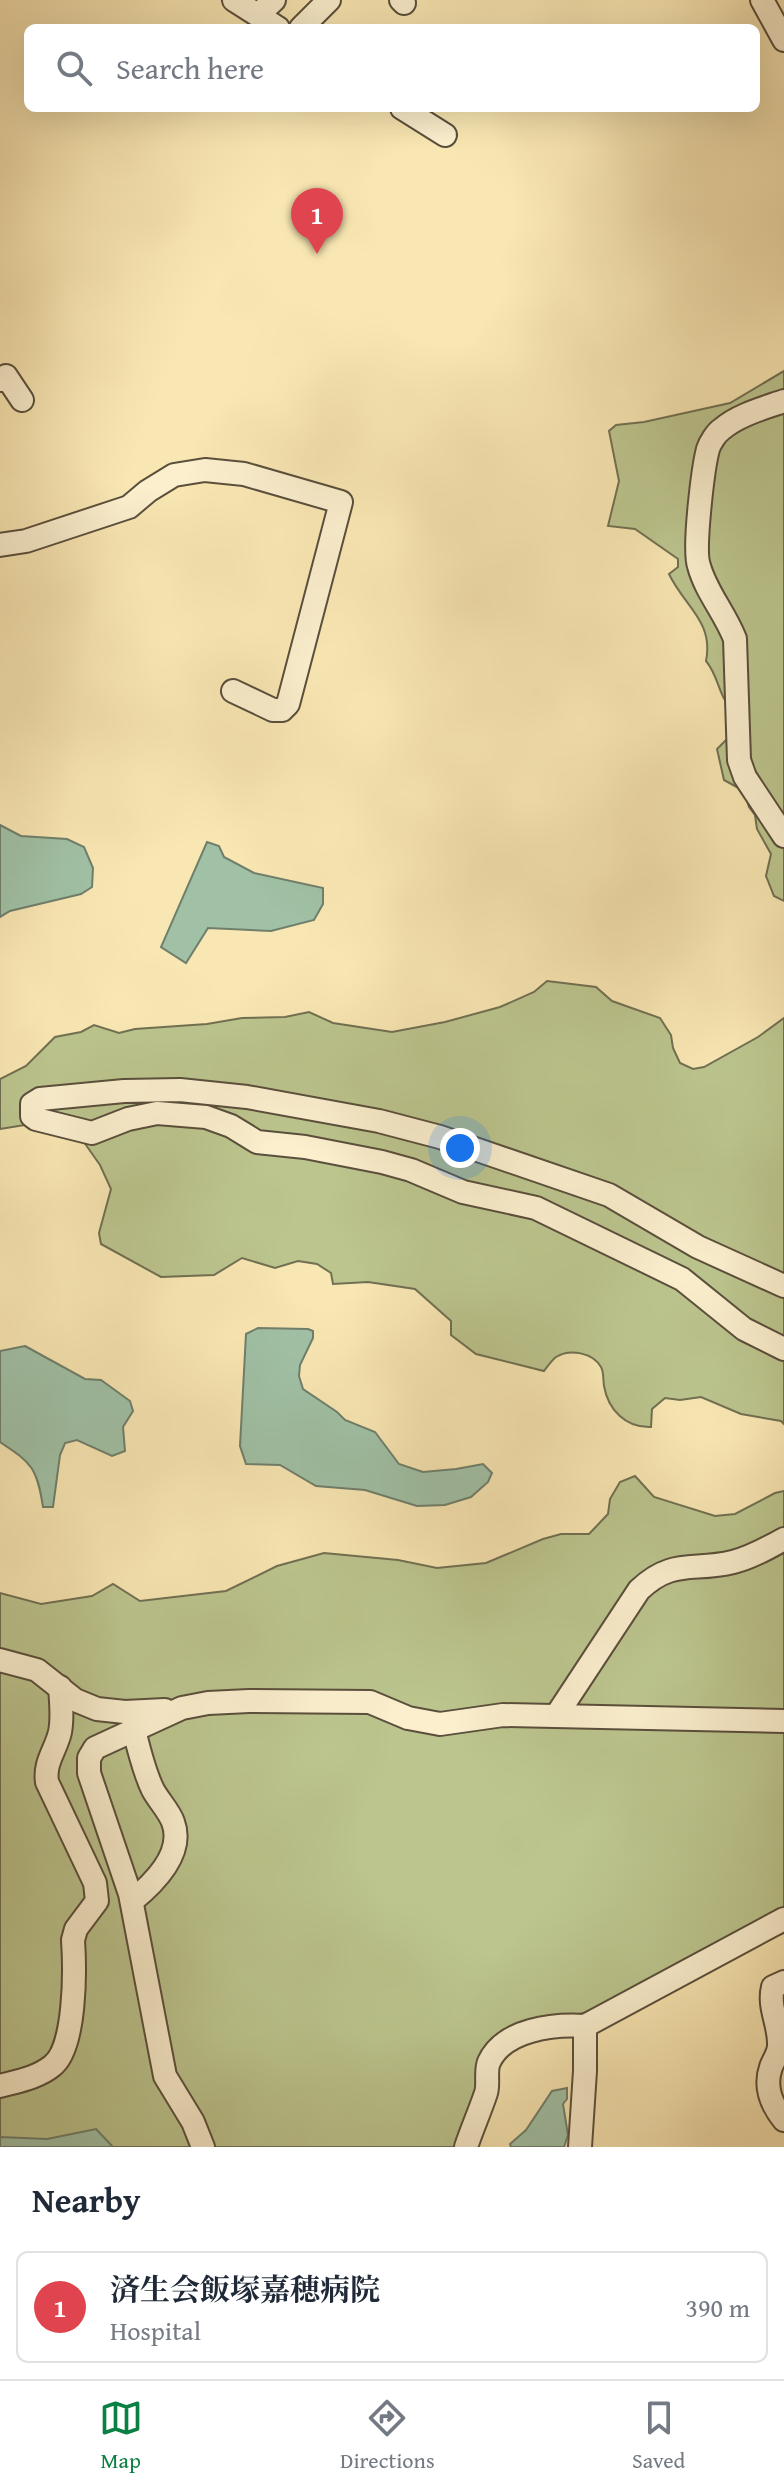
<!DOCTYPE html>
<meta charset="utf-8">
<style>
:root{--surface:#fff;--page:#f6f6f7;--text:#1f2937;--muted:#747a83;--line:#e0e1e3;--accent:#0b8043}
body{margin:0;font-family:"Gentium Book Plus","Noto Serif JP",serif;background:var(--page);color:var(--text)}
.you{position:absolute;left:460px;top:1148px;width:28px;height:28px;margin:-20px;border:6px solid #fff;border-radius:50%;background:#1a73e8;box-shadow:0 0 0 12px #1a73e833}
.badge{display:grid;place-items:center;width:52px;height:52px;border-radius:50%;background:var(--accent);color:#fff;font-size:26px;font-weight:700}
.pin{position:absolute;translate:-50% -66px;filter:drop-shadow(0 2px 4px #0008)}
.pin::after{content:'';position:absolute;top:42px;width:28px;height:24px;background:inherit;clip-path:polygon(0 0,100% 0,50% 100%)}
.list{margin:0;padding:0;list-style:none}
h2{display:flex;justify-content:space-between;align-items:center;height:104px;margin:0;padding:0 32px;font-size:34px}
h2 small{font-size:26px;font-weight:400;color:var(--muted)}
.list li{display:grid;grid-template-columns:52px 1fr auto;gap:24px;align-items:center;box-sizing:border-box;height:112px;margin:0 16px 16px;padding:0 16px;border:2px solid var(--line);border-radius:12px}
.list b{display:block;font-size:30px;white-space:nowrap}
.list p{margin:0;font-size:26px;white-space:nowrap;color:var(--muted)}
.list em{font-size:26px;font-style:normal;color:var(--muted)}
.icon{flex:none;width:44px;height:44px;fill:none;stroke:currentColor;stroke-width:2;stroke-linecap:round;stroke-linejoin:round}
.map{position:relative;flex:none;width:784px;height:2147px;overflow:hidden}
.search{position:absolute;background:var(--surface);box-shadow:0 8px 32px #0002;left:24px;right:24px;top:24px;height:88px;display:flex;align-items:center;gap:20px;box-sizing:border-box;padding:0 28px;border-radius:12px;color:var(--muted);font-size:30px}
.sheet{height:232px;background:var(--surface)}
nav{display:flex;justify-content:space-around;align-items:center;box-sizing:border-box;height:112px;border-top:2px solid var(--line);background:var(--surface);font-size:22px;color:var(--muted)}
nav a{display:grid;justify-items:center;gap:4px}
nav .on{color:var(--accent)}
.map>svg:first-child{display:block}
</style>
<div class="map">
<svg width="784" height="2147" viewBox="0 0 784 2147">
<rect width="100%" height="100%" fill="#f9e7b3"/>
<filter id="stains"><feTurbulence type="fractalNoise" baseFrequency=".0025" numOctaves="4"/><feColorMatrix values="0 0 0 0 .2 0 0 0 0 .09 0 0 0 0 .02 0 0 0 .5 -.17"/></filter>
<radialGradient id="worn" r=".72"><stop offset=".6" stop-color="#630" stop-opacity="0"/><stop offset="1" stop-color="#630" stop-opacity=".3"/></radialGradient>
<g fill="#bcc58e" stroke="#707052" stroke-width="2">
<path d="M784 371V901L774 896 766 876 771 854 757 829 755 815 749 807 744 791 724 780 717 749 733 733 732 708C719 699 719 676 706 661 714 621 684 606 669 574L678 567V559L635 529 608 526 619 481 609 431 616 425 644 422 730 403Z"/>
<path d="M547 981 596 987 612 1001 660 1018 671 1035 673 1048 680 1063 693 1069 704 1067 758 1037 784 1018V1424L781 1421 741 1414 701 1397 680 1400 665 1398 652 1409 651 1427C625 1428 608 1409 604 1386 603 1380 604 1372 601 1367 593 1353 570 1348 556 1357 552 1360 547 1367 544 1371L476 1354 451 1335V1321L415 1289 368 1282 333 1284 331 1273 317 1264 298 1261 275 1268 242 1258 214 1275 161 1277 101 1244 99 1233 111 1189 100 1165 81 1138 31 1124 0 1129V1079L26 1066 55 1037 81 1032 94 1025 119 1033 135 1029 207 1024 242 1018 285 1017 309 1012 333 1023 392 1032 445 1022 500 1007 534 992Z"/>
<path d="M635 1476 654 1497 715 1516 735 1514 775 1493 784 1491V1933L584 2013 527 2024 477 2084 458 2147H0V1593L41 1604 92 1596 113 1584 140 1601 226 1591 277 1566 324 1553 398 1560 437 1568 486 1563 543 1539 561 1534H589L608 1514 610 1499 620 1482Z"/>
</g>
<g fill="#a0c1a6" stroke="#6f7f6c" stroke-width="2">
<path d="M0 825 21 836 67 839 84 847 93 868 92 887 81 894 10 911 0 917Z"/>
<path d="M207 842 219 846 224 857 254 873 323 888V904L314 920 271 931 208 928 186 963 161 947Z"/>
<path d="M258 1328 308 1329 313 1331V1338L300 1365 299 1376 303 1389 337 1412 345 1420 375 1432 399 1464 423 1472 456 1469 483 1464 492 1473 488 1482 471 1497 445 1505 417 1506 365 1490 316 1486 280 1465 246 1464 240 1446 246 1334Z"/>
<path d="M25 1346 85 1379 101 1380 130 1401 133 1411 123 1427 125 1451 112 1456 77 1440 65 1443 60 1455 53 1507H43C37 1468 32 1463 0 1442V1351Z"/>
<path d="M567 2088V2099L563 2104 568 2135 564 2147H511L510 2144 526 2130 552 2091Z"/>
<path d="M96 2129 113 2147H0V2137L47 2139Z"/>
</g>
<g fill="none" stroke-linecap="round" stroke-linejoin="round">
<defs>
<g id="minor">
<path d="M234 0 278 28"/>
<path d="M401 0 404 3"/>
<path d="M762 0 784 40"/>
<path d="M258 15 274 0"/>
<path d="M301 28 329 0"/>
<path d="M402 108 445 135"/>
<path d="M0 380 6 376 22 400"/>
<path d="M784 401C764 408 738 415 722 429 716 433 710 443 708 449 703 468 693 550 699 566 706 592 725 613 735 639L739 760 745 777 784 836"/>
<path d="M0 545 26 541 129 507 148 491 174 475 205 470 244 474 341 502 288 704 282 710H273L233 691"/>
<path d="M784 1286 698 1247 609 1195 440 1137 379 1121 247 1097 180 1090 124 1091 40 1099 32 1104V1116L36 1119 92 1133 128 1119 157 1113 206 1117 231 1126 257 1142 305 1147 382 1162 411 1170 463 1192 536 1208 682 1279 744 1329 784 1349"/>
<path d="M0 1660 37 1670 75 1700 97 1709 125 1712 165 1710"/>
<path d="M556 1716 639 1590C673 1558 692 1572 733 1562 750 1558 768 1548 784 1539"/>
<path d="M132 1901C153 1884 185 1854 173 1822 169 1811 159 1801 153 1790 144 1772 139 1750 134 1730"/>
<path d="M784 1982 773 1987C768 2007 779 2023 779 2043 780 2052 774 2059 771 2067 764 2087 771 2104 784 2120"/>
<path d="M0 2086C18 2081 37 2078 52 2066 76 2048 75 1969 73 1940L76 1929 97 1901 95 1883 47 1782C44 1762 56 1750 60 1732 63 1717 61 1702 60 1687"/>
<path d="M203 2147 193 2122 165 2076 130 1894 89 1773V1758L95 1748 182 1708 208 1703 249 1701 370 1702 408 1718 440 1724 503 1715 784 1721"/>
<path d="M466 2147C472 2129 480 2111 486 2093 489 2084 485 2071 489 2062 504 2029 554 2024 585 2026L784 1919"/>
<path d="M580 2147 585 2071V2026"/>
</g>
</defs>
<use href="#minor" stroke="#5a4f3c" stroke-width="26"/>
<use href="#minor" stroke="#fbefce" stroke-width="22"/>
</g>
<rect width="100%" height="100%" filter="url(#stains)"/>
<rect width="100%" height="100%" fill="url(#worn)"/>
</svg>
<div class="you"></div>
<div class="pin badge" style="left:317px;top:254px;background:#e0444e">1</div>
<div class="search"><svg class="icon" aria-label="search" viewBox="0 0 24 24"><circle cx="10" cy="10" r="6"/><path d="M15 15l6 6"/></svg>Search here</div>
</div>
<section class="sheet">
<h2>Nearby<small></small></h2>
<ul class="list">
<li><span class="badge" style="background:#e0444e">1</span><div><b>済生会飯塚嘉穂病院</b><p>Hospital</p></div><em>390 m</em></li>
</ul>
</section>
<nav>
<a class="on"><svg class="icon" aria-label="map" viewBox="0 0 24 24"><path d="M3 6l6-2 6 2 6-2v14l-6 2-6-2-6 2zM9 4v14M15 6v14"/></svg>Map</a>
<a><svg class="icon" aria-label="directions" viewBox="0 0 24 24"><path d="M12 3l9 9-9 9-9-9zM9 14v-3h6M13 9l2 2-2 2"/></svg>Directions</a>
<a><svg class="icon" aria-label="saved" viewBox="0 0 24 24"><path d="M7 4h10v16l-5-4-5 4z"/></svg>Saved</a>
</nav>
